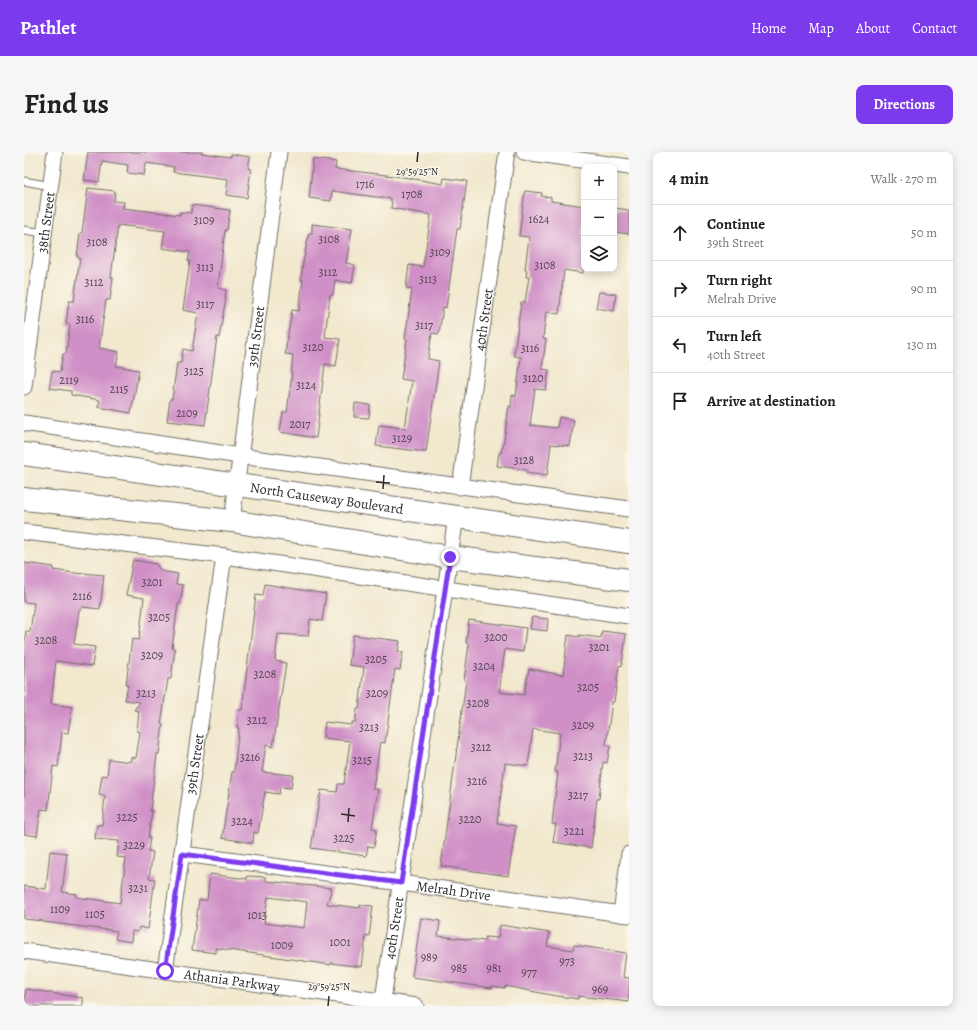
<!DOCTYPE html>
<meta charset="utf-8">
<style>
:root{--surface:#fff;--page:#f6f6f6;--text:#202124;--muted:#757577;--line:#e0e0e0;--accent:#7c3aed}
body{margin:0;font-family:Alegreya,serif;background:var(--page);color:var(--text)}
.controls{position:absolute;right:12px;top:12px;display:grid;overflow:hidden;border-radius:8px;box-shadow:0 2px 10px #0003}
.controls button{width:36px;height:36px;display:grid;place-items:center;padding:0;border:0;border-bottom:1px solid var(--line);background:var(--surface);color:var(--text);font:20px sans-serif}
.stop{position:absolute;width:12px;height:12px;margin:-9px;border:3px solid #7c3aed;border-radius:50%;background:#fff}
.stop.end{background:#7c3aed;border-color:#fff;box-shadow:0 1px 4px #0008}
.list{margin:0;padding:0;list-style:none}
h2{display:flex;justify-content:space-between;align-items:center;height:52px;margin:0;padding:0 16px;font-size:17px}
h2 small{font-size:13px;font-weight:400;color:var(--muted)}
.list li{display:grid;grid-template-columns:26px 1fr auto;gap:12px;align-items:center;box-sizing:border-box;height:56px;padding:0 16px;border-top:1px solid var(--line)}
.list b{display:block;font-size:15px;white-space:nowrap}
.list p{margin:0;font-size:13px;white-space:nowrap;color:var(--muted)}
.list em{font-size:13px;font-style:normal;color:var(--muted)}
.icon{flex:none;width:22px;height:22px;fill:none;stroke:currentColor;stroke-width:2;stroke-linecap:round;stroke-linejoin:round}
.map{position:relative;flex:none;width:605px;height:854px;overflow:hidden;border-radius:8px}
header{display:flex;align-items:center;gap:24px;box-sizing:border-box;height:56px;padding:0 20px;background:var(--accent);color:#fff}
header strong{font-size:19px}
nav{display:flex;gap:22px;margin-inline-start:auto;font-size:14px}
.intro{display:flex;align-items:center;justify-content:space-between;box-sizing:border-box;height:96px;padding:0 24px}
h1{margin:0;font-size:28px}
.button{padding:10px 18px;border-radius:8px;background:var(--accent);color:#fff;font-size:14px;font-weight:700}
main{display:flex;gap:24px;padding:0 24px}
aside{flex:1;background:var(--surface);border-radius:8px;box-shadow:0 2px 10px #0003}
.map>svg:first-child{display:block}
</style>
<header>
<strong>Pathlet</strong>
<nav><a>Home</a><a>Map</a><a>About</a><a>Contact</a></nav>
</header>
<div class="intro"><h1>Find us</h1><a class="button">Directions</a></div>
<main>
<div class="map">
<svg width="605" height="854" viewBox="0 0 605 854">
<rect width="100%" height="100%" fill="#fbf7ec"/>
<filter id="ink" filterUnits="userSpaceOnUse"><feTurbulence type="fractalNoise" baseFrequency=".025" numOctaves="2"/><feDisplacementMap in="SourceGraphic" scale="8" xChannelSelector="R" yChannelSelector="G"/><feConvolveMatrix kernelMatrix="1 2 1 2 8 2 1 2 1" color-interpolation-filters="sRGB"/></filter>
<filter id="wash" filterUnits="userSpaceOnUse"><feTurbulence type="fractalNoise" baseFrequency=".012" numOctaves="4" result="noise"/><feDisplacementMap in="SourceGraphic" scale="16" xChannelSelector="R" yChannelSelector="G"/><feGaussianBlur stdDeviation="0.9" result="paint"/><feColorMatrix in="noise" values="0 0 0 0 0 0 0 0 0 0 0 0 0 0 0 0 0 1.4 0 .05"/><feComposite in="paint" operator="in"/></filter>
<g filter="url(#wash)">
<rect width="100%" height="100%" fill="#f1e8cd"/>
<g id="blocks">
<g fill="#d090c7" fill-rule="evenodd">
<path d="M64 0H178L177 1 207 5V2L226 5 224 17H227L223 46 202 43 204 27 149 20 150 15 122 11 120 23 103 21 104 13 78 9 75 30 60 28Z"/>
<path d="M289 7 312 10 311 17 379 25 419 32 420 26 443 29 436 77H433L422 156 419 155 415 182 408 181 404 207 415 209 402 300 352 294 355 273 381 276 388 229 377 227 383 187H381L388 137 382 136 385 113 399 115 407 63 367 56 368 50H367V47L308 39 307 49 285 46Z"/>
<path d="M64 36 91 39 90 49 100 50 99 56 156 63V60L167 61 168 53 206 58 203 78H201L194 136 202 138 201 146H202L195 186 193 185 181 273 143 269 146 247H148L153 211H157L159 197 168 199 174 161 159 158 166 109H164L166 100 138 96 141 79 94 73 87 125H89L86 148H82L75 196 95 200 92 214 115 218 107 261 74 255 76 248 47 243V239L25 236 28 219 36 220 39 202H42L46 173 42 172 45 149H50L56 106 53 105 56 81H58Z"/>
<path d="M501 39 518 41 517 44 527 45V49L560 54 559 121 540 118 535 162 522 160 519 187H522L518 217 525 218 522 238 511 237 506 273 533 276 535 265 550 268 546 294 527 292 523 324 503 321V318L473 314 475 301H477L478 295H479L485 254 487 255 488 243 492 244 497 205 490 204 497 150H501L505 125H502L503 118H501L505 85 495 84Z"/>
<path d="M590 56 605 58V82L590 80Z"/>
<path d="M288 72 328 77 322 111 331 113 328 131 311 128 309 143H306L301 185 316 187 312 214 301 212 292 286 256 280 259 260H263L268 222H267L269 203 261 202 264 182 268 158 275 159 279 128H277L279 111 285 81H288Z"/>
<path d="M575 140 592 142 590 159 572 156Z"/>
<path d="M331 251 346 253 345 266 330 265Z"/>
<path d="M109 408 132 412 137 419 154 422 152 432 159 433 156 452H154L148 496 151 497 147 527H144L137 572H139L135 602H133L126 659H128L124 686H126L124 699 129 700 125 726 131 727 124 777 115 775 114 780 108 779 107 790 91 787 93 779 19 770V769L0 767V734L22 737 26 699 43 701 38 740 53 742 52 745 96 751 102 706 93 705 95 689 71 687 73 673H78L81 644 75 643 78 623 83 624 85 607 106 610 107 605 112 606 116 580 113 579 115 559 110 558 116 550 101 548 104 533H102L108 487 115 488 120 446 102 443Z"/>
<path d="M1 411 30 415 29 418 58 422 59 421 80 423 76 457 58 455 57 458H55L50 492 71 495 68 514 32 509 27 552 48 555 44 581 38 580 34 615 29 614 24 658 17 657 13 684 0 682V496L2 479 6 480 10 451 0 450V421Z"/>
<path d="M241 432 302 442 298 469 286 467 284 484 254 482 251 509 262 511 249 595 242 593 238 620 269 623 267 636 256 635 255 642 241 640 234 681 230 680 229 691 198 686 208 620H210L215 576H213L215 558H218L232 443 239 444Z"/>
<path d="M508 465 524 467 523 479 506 477Z"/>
<path d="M445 468 502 476 499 500 481 497 475 540 500 543 505 517 539 523 544 483 555 485V483L577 486 578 479 602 482 598 513 595 514 590 550H588L582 593 586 594 583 611 579 610 575 647H573L567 696 529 690 532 672H528L534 620H531L536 581 509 577 504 614 481 611 473 671 492 674 484 724 417 714 442 529 440 528 445 492 442 491Z"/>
<path d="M329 483 376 489 374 500H379L376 518 371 517 361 591 356 590 349 637H354L348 676 353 677 350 695 344 694 342 704 287 696 297 638 313 640 314 632H320L326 589 299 586 301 570 327 573 328 570H331L333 557H335L340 515 325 513Z"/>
<path d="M186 722 223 727V724L242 725V729L308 736 303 752 336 756V753L349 754 345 785 342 784 338 815 307 811V813L192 796V801L168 798 175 748H183ZM244 745 283 750 280 776 240 771Z"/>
<path d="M397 766 416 769 414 784 461 789V785L474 786 476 773 526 781 523 794 549 798 550 793 602 801 599 825 605 826V850L554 844V847L527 843 481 834V836L468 834V836L388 825Z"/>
<path d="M2 837 59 846V854H0Z"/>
</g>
</g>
</g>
<g filter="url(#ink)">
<use href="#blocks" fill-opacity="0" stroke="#706d64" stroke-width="1"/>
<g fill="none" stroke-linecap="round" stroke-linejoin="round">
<defs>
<g id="lane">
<path d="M0 29 27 34"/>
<path d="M0 78 20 81"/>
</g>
<g id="street">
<path d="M500 0 605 15"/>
<path id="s1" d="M0 235 31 0"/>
<path d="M0 271 216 304 605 357"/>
<path id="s2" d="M436 335 483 0"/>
<path id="s3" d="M208 369 255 0"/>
<path d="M0 380 200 404 605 464"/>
<path id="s4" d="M159 702 377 731 605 763"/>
<path d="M597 762 605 702"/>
<path id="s5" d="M0 799 392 854"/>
<path id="s6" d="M141 819 200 404"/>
<path id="s7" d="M358 854 432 365"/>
</g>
<g id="highway">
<path id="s8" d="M0 302 605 390"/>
<path d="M0 347 208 369 426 405 605 428"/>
</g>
</defs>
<use href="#lane" stroke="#706d64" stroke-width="9"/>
<use href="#street" stroke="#706d64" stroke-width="17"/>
<use href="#highway" stroke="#706d64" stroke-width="24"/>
<use href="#lane" stroke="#fff" stroke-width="7"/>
<use href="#street" stroke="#fff" stroke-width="15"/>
<use href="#highway" stroke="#fff" stroke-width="22"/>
</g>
</g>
<g fill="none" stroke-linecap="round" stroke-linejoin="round" filter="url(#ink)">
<path stroke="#7c3aed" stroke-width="5" d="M141 819 158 702 377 731 426 405"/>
</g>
<path fill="none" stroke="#2b2b2b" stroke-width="1.5" d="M393 10 394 0M352 330 366 331M359 337 360 323M317 662 331 664M324 670 325 656M304 854 305 844"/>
<g text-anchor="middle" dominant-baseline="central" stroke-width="3" stroke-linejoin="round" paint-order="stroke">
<g font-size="12" fill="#544452">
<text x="341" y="32">1716</text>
<text x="388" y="42">1708</text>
<text x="515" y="67">1624</text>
<text x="180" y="68">3109</text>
<text x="305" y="87">3108</text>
<text x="73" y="90">3108</text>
<text x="416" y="100">3109</text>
<text x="521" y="113">3108</text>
<text x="181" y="115">3113</text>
<text x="304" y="120">3112</text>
<text x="404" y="127">3113</text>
<text x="70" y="130">3112</text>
<text x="181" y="152">3117</text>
<text x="61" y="167">3116</text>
<text x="400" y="173">3117</text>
<text x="289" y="195">3120</text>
<text x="506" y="196">3116</text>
<text x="170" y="219">3125</text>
<text x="509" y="226">3120</text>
<text x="45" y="228">2119</text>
<text x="282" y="233">3124</text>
<text x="95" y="237">2115</text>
<text x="163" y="261">2109</text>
<text x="276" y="272">2017</text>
<text x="378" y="286">3129</text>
<text x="500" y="308">3128</text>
<text x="128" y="430">3201</text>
<text x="58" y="444">2116</text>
<text x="135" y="465">3205</text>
<text x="472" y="485">3200</text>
<text x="22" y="488">3208</text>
<text x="575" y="495">3201</text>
<text x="128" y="503">3209</text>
<text x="352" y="507">3205</text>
<text x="460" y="514">3204</text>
<text x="241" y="522">3208</text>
<text x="564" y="535">3205</text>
<text x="122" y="541">3213</text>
<text x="353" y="541">3209</text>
<text x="454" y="551">3208</text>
<text x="233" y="568">3212</text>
<text x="559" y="573">3209</text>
<text x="345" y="575">3213</text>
<text x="457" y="595">3212</text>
<text x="559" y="604">3213</text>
<text x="226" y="605">3216</text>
<text x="338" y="608">3215</text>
<text x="453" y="629">3216</text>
<text x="554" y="643">3217</text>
<text x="103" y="665">3225</text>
<text x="446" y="667">3220</text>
<text x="218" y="669">3224</text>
<text x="550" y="679">3221</text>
<text x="320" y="686">3225</text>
<text x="110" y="693">3229</text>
<text x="114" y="736">3231</text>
<text x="36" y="757">1109</text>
<text x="71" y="762">1105</text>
<text x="233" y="763">1013</text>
<text x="316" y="790">1001</text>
<text x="258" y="793">1009</text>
<text x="405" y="805">989</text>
<text x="543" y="809">973</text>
<text x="435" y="816">985</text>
<text x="470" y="816">981</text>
<text x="505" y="820">977</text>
<text x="576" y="837">969</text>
</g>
<g font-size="14" fill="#2b2b2b" stroke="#fbf7ec">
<text stroke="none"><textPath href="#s1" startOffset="166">38th Street</textPath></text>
<text stroke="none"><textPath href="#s2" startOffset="169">40th Street</textPath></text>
<text stroke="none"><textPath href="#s3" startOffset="186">39th Street</textPath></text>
<text stroke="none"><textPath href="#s8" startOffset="306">North Causeway Boulevard</textPath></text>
<text stroke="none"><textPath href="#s6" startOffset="209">39th Street</textPath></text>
<text stroke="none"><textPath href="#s4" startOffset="273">Melrah Drive</textPath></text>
<text stroke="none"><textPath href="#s7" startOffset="79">40th Street</textPath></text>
<text stroke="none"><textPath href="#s5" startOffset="210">Athania Parkway</textPath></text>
</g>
</g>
<g font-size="10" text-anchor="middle" fill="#2b2b2b" stroke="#fbf7ec" stroke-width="3" stroke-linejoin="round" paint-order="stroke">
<text x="393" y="23">29°59'25"N</text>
<text x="305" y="838">29°59'25"N</text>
</g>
</svg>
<div class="controls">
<button>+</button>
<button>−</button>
<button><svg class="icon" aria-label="layers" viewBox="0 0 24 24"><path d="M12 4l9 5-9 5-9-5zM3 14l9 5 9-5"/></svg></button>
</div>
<div class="stop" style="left:141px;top:819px"></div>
<div class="stop end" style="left:426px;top:405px"></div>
</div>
<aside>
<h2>4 min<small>Walk · 270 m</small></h2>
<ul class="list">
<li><svg class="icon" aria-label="ahead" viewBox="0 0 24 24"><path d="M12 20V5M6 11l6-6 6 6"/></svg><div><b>Continue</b><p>39th Street</p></div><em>50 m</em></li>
<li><svg class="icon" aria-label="right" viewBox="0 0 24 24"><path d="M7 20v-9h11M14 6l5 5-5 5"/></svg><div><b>Turn right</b><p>Melrah Drive</p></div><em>90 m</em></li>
<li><svg class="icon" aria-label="left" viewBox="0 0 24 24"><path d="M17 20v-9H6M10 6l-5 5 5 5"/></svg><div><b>Turn left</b><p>40th Street</p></div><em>130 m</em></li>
<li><svg class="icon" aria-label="arrive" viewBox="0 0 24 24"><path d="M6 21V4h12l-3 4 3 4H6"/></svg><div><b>Arrive at destination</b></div></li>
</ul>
</aside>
</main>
